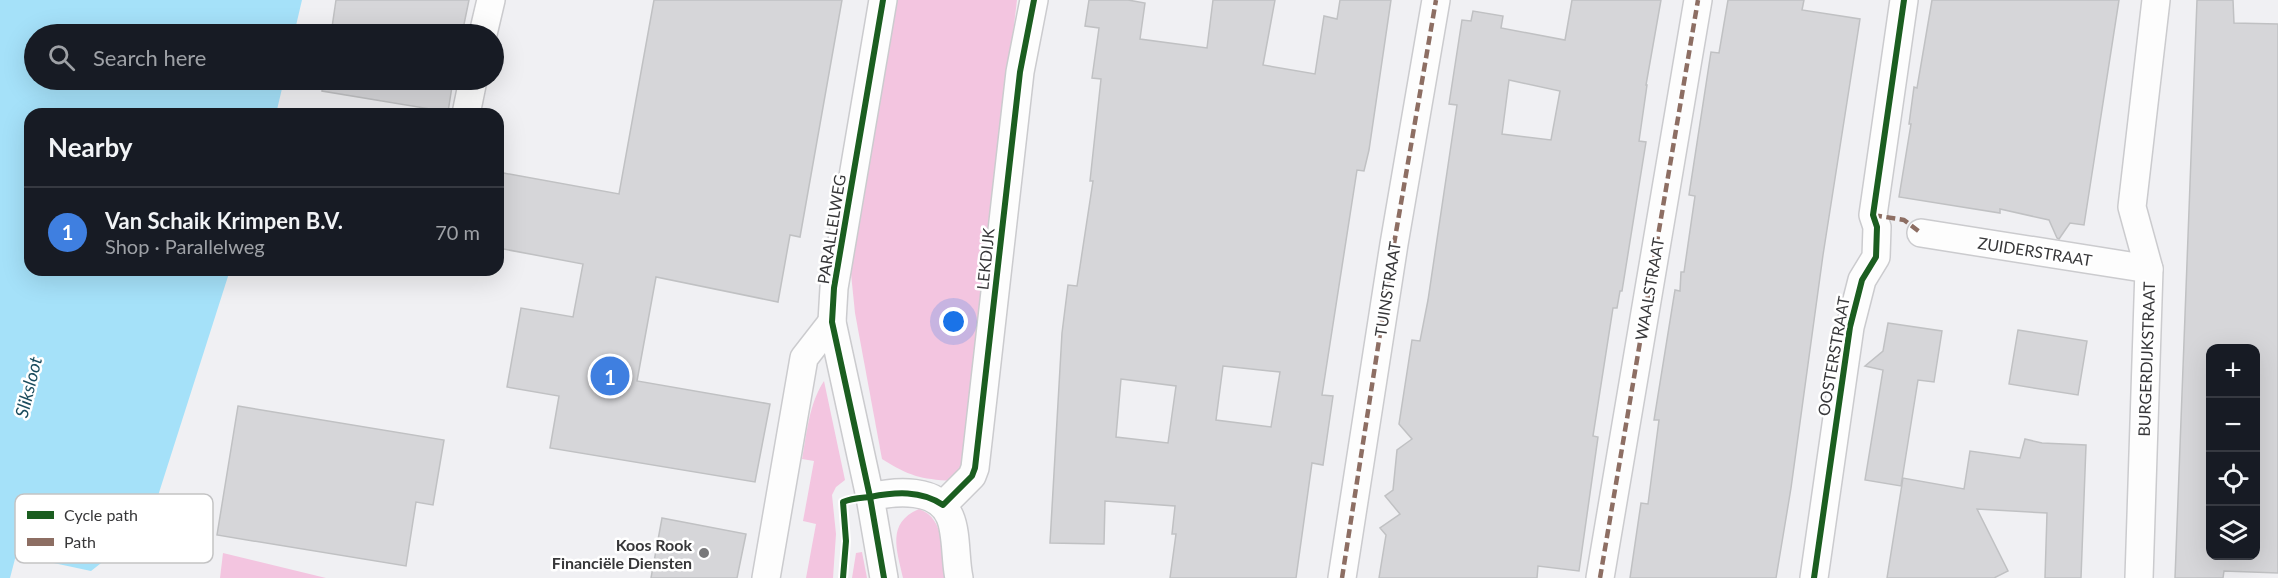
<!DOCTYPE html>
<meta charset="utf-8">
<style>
:root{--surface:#171b24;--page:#242831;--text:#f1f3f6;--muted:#9ea1a6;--line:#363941;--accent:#78787a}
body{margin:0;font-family:Lato,sans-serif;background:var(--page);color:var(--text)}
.controls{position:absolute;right:18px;bottom:18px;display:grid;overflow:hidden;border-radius:12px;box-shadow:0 6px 24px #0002}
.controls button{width:54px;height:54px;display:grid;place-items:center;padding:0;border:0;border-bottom:2px solid var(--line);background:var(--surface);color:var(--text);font:30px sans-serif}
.you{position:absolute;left:954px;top:322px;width:21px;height:21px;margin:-15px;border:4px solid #fff;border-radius:50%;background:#1a73e8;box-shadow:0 0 0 9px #1a73e833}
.badge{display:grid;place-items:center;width:39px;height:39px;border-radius:50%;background:var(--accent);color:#fff;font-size:20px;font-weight:700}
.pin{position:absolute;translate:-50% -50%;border:3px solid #fff;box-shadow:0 2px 6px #0006}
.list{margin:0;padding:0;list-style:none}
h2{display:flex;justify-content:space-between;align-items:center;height:78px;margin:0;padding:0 24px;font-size:26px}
h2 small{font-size:20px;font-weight:400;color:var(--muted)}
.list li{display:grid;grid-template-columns:39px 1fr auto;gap:18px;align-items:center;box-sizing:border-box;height:90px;padding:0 24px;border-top:2px solid var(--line)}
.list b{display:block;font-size:22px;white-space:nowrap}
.list p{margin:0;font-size:20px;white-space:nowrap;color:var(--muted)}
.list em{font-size:20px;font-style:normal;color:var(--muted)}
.icon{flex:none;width:33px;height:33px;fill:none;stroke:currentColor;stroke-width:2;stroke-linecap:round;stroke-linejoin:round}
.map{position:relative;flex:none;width:2278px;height:578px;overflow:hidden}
.search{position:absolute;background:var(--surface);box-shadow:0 6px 24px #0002;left:24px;top:24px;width:480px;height:66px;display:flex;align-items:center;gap:15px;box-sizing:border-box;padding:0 21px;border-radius:33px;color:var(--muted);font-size:22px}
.panel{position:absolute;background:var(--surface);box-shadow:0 6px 24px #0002;left:24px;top:108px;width:480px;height:168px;border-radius:18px}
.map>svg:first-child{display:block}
</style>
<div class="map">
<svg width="2278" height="578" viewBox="0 0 2278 578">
<rect width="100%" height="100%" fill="#f0f0f3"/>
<g fill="#f3c5e0">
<path d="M896 0H1017L962 465 952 481C920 479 909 476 882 459L855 313 850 264Z"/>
<path d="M824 381 845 480 836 487 832 495 836 534 833 578H806L816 524 803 521 814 461 802 459C807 432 809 404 824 381Z"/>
<path d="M919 509C947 519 940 554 947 578H903C897 550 886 523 919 509Z"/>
<path d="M862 552 867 578H852L856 553Z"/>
<path d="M223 553 326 578H220Z"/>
</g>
<path fill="#a5e1f9" d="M0 0H302L294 34H34V80H284L276 114H30V270H230L156 502 133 538 91 571 16 555 10 578H0Z"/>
<g fill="#d6d6d9" stroke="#c0c1c3" stroke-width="1.5" fill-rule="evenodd">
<path d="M336 0H469L462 34H331Z"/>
<path d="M654 0H842L800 237 790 235 778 302 656 277 637 381 770 404 755 482 550 448 559 396 507 387 521 308 573 317 583 264 498 248V172L619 194Z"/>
<path d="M1089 0H1128L1145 3 1140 39 1207 48 1213 0H1275L1263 65 1315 74 1324 16 1337 19 1340 0H1391L1369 150 1364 171 1357 170 1322 395 1333 396 1323 465 1312 463 1296 578H1170L1176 534H1172L1175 506 1105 501 1104 544 1050 543 1062 333 1068 285 1077 286 1093 181H1090L1101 79 1092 78 1099 28 1085 26ZM1223 366 1280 372 1271 427 1216 420ZM1121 379 1176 386 1168 443 1116 437Z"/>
<path d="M1572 0H1661L1646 85H1647L1639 141 1646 142 1622 291H1620L1617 308H1613L1593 436 1598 437 1579 571 1538 566 1537 578H1379L1386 535 1380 528 1400 514 1385 496 1393 490 1397 450 1412 439 1399 424 1412 340 1420 341 1428 300 1457 105 1449 104 1462 20 1471 21 1473 11 1503 16 1501 28 1565 40ZM1509 80 1560 91 1551 140 1502 134Z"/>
<path d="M1728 0H1804L1802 10 1860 19 1823 255 1791 488 1776 578H1630L1641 503 1648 504 1659 420H1654L1675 290 1680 291 1681 272H1684L1695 196 1689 195 1711 52 1719 53Z"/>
<path d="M1932 0H2119L2084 225 2070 223 2059 239 2057 238 2049 220 2000 209V213L1899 197 1911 124H1909L1914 87 1917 88Z"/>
<path d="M2197 0H2233L2234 23 2278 24V573L2224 571 2223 578H2175ZM2211 348H2256V555H2211Z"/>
<path d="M323 80H453L448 112 322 91Z"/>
<path d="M1888 323 1942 331 1934 382 1918 380 1901 486 1865 480 1883 370 1865 366 1883 351Z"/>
<path d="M2018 330 2087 341 2078 395 2009 384Z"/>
<path d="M238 406 444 440 433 505 416 502 406 566 217 535Z"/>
<path d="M2025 439 2042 443 2086 445 2081 578H2045L2047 513 1977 509 2008 571 1994 578H1887L1903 478 1964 489 1970 451 2020 458Z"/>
<path d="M662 518 746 534 737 578H651Z"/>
</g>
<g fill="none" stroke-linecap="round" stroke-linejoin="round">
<defs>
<g id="street">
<path d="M883 0 834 288 832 322 870 497 884 578"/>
<path d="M483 34 491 0"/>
<path d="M466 114 473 80"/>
<path d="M1921 233 2149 269"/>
<path d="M870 497C895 491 938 487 950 517 957 533 955 560 959 578"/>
<path d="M943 505 972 476 975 468 1020 72 1034 0"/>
<path d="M766 578 804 358 832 322"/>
<path d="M1342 578 1394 244 1436 0"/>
<path d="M1600 578 1698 0"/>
<path d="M1814 578 1850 327 1862 280 1876 257 1877 227 1873 215 1904 0"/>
<path d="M2139 578 2149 269 2132 207 2156 0"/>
</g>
</defs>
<use href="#street" stroke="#cbcbce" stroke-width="30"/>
<use href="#street" stroke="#fdfdfd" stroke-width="27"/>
<g stroke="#8d6e63" stroke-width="4.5" stroke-dasharray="9 4.5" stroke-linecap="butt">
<path d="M1873 215 1904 220 1921 233"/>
<path d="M1342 578 1394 244 1436 0"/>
<path d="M1600 578 1698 0"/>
</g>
<defs>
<g id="cycleway">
<path d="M883 0 834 288 832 322 870 497 884 578"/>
<path d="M843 578 846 541 843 502C852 498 861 498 870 497 895 492 921 490 943 505L972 476 975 468 1020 72 1034 0"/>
<path d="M1814 578 1850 327 1862 280 1876 257 1877 227 1873 215 1904 0"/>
</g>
</defs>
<use href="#cycleway" stroke="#fff" stroke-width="10"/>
<use href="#cycleway" stroke="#1b5e20" stroke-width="6"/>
</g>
<circle fill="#78787a" stroke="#fff" stroke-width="2" cx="704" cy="553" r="6"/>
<g text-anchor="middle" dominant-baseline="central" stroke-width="5" stroke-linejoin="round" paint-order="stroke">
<g font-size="16" fill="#373739" stroke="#fff">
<text transform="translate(831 229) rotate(-81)">PARALLELWEG</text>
<text transform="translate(2035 251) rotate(9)">ZUIDERSTRAAT</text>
<text transform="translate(985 259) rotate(-84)">LEKDIJK</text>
<text transform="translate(1387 289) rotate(-81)">TUINSTRAAT</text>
<text transform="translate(1649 289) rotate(-80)">WAALSTRAAT</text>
<text transform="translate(1833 356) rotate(-80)">OOSTERSTRAAT</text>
<text transform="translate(2146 359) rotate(-88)">BURGERDIJKSTRAAT</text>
</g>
<g font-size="16" font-weight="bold" fill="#373739" stroke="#fff" text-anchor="end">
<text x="692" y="544">Koos Rook<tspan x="692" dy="18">Financiële Diensten</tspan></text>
</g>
<g font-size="18" font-style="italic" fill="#1b4c5d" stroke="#fff">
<text transform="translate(28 387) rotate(-76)">Sliksloot</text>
</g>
</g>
<rect x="15" y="494" width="198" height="69" rx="9" fill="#fff" stroke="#c3c3c4" stroke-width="1.5"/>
<rect x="27" y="511" width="27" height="8" fill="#1b5e20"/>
<rect x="27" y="538" width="27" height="8" fill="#8d6e63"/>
<g font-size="16" fill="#373739">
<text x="64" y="521">Cycle path</text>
<text x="64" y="548">Path</text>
</g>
</svg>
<div class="controls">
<button>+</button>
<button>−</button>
<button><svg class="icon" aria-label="locate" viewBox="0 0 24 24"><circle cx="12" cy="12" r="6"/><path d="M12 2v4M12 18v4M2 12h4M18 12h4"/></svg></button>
<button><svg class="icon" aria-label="layers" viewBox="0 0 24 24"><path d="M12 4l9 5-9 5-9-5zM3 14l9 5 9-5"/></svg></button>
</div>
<div class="you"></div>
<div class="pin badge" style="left:610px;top:376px;background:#3f7fe0">1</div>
<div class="search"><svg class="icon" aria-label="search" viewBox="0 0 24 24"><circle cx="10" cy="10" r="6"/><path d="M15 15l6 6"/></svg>Search here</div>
<section class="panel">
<h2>Nearby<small></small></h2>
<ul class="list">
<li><span class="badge" style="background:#3f7fe0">1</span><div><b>Van Schaik Krimpen B.V.</b><p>Shop · Parallelweg</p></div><em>70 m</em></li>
</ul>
</section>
</div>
